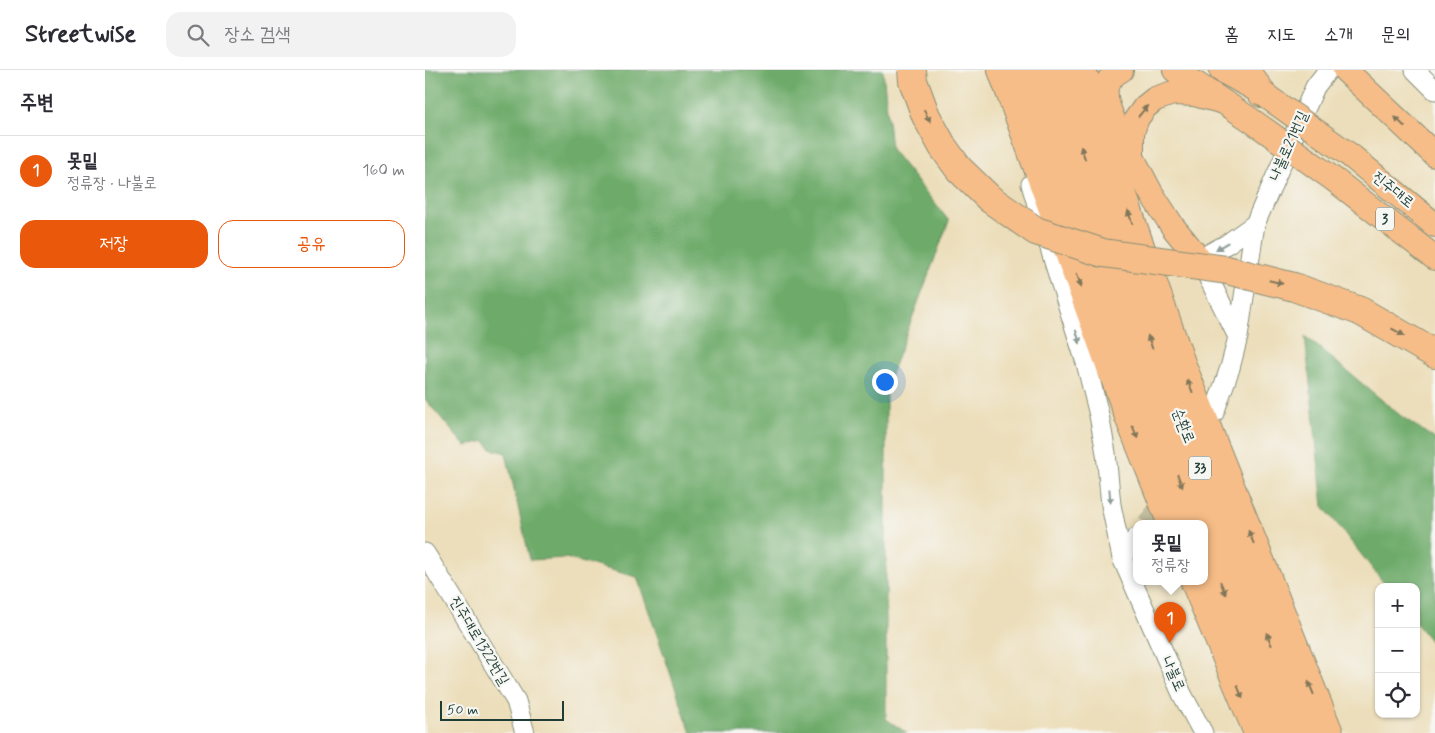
<!DOCTYPE html>
<html lang="ko">
<meta charset="utf-8">
<style>
:root{--surface:#fff;--page:#f2f2f3;--text:#2b2b33;--muted:#7c7c81;--line:#e1e1e2;--accent:#ea580c}
body{margin:0;font-family:Mynerve,"Poor Story",sans-serif;background:var(--page);color:var(--text)}
.controls{position:absolute;right:15px;bottom:15px;display:grid;overflow:hidden;border-radius:10px;box-shadow:0 1px 4px #0004}
.controls button{width:45px;height:45px;display:grid;place-items:center;padding:0;border:0;border-bottom:1px solid var(--line);background:var(--surface);color:var(--text);font:25px sans-serif}
.scale{position:absolute;left:15px;bottom:12px;width:124px;box-sizing:border-box;padding-left:5px;border:2px solid #1f3d34;border-top:0;font-size:14px;line-height:18px;white-space:nowrap;color:#1f3d34;-webkit-text-stroke:4px #f6f6f2;paint-order:stroke}
.you{position:absolute;left:459px;top:311px;width:18px;height:18px;margin:-12px;border:4px solid #fff;border-radius:50%;background:#1a73e8;box-shadow:0 0 0 8px #1a73e833}
.badge{display:grid;place-items:center;width:32px;height:32px;border-radius:50%;background:var(--accent);color:#fff;font-size:16px;font-weight:700}
.pin{position:absolute;translate:-50% -41px;filter:drop-shadow(0 1px 2px #0008)}
.pin::after{content:'';position:absolute;top:26px;width:18px;height:15px;background:inherit;clip-path:polygon(0 0,100% 0,50% 100%)}
.popup{position:absolute;left:708px;top:450px;width:75px;height:65px;box-sizing:border-box;display:grid;place-content:center;border-radius:10px;background:var(--surface);filter:drop-shadow(0 1px 4px #0005);font-size:16px;white-space:nowrap;color:var(--muted)}
.popup b{font-size:19px;color:var(--text)}
.popup::after{content:'';position:absolute;left:50%;top:100%;margin-left:-10px;border:10px solid transparent;border-top-color:var(--surface)}
.list{margin:0;padding:0;list-style:none}
h2{display:flex;justify-content:space-between;align-items:center;height:65px;margin:0;padding:0 20px;font-size:21px}
h2 small{font-size:16px;font-weight:400;color:var(--muted)}
.list li{display:grid;grid-template-columns:32px 1fr auto;gap:15px;align-items:center;box-sizing:border-box;height:70px;padding:0 20px;border-top:1px solid var(--line)}
.list b{display:block;font-size:19px;white-space:nowrap}
.list p{margin:0;font-size:16px;white-space:nowrap;color:var(--muted)}
.list em{font-size:16px;font-style:normal;color:var(--muted)}
.actions{display:flex;gap:10px;padding:15px 20px}
.actions a{flex:1;padding:11px 0;border:1px solid var(--accent);border-radius:15px;text-align:center;font-size:18px;color:var(--accent)}
.actions .main{background:var(--accent);color:#fff}
.icon{flex:none;width:28px;height:28px;fill:none;stroke:currentColor;stroke-width:2;stroke-linecap:round;stroke-linejoin:round}
.map{position:relative;flex:none;width:1010px;height:663px;overflow:hidden}
header{display:flex;align-items:center;gap:30px;box-sizing:border-box;height:70px;padding:0 25px;background:var(--surface);border-bottom:1px solid var(--line)}
header strong{font-size:24px}
nav{display:flex;gap:28px;margin-inline-start:auto;font-size:18px}
.search{width:350px;height:45px;background:var(--page);display:flex;align-items:center;gap:12px;box-sizing:border-box;padding:0 18px;border-radius:15px;color:var(--muted);font-size:19px}
main{display:flex}
aside{flex:1;background:var(--surface)}
.map>svg:first-child{display:block}
</style>
<header>
<strong>Streetwise</strong>
<div class="search"><svg class="icon" aria-label="search" viewBox="0 0 24 24"><circle cx="10" cy="10" r="6"/><path d="M15 15l6 6"/></svg>장소 검색</div>
<nav><a>홈</a><a>지도</a><a>소개</a><a>문의</a></nav>
</header>
<main>
<aside>
<h2>주변<small></small></h2>
<ul class="list">
<li><span class="badge">1</span><div><b>못밑</b><p>정류장 · 나불로</p></div><em>160 m</em></li>
</ul>
<div class="actions"><a class="main">저장</a><a>공유</a></div>
</aside>
<div class="map">
<svg width="1010" height="663" viewBox="0 0 1010 663">
<rect width="100%" height="100%" fill="#f6f6f2"/>
<filter id="ink" filterUnits="userSpaceOnUse"><feTurbulence type="fractalNoise" baseFrequency=".02" numOctaves="2"/><feDisplacementMap in="SourceGraphic" scale="10" xChannelSelector="R" yChannelSelector="G"/><feConvolveMatrix kernelMatrix="1 2 1 2 8 2 1 2 1" color-interpolation-filters="sRGB"/></filter>
<filter id="wash" filterUnits="userSpaceOnUse"><feTurbulence type="fractalNoise" baseFrequency=".0096" numOctaves="4" result="noise"/><feDisplacementMap in="SourceGraphic" scale="20" xChannelSelector="R" yChannelSelector="G"/><feGaussianBlur stdDeviation="1.12" result="paint"/><feColorMatrix in="noise" values="0 0 0 0 0 0 0 0 0 0 0 0 0 0 0 0 0 1.4 0 .05"/><feComposite in="paint" operator="in"/></filter>
<g filter="url(#wash)">
<rect width="100%" height="100%" fill="#ecdeba"/>
<g fill="#6eab6b" stroke="#467450">
<path d="M0 0H458L466 79 524 151 461 317V649L482 663H266L212 507 141 488 105 490 81 383 66 379 60 371 40 376 0 329Z"/>
<path d="M880 266 976 346 1010 369V577L991 553V517H962L898 436Z"/>
</g>
</g>
<g filter="url(#ink)">
<g fill="none" stroke-linecap="round" stroke-linejoin="round">
<path stroke="#c3be9f" stroke-width="19" stroke-dasharray="19 9" stroke-linecap="butt" d="M722 454 742 424"/>
<defs>
<g id="minor">
<path d="M990 0 1010 20"/>
<path d="M606 114 630 195 661 293 674 345 681 383 686 435 697 488 757 624 778 663"/>
<path d="M830 154 890 17 903 0"/>
<path d="M789 343 805 298 813 267 774 189 802 174 830 154 813 267"/>
<path d="M0 483 91 631 100 663"/>
<path d="M697 488 711 468"/>
</g>
<g id="major">
<path d="M696 0C689 4 682 10 681 18 678 37 698 69 706 86"/>
<path d="M750 0 826 50"/>
<path d="M796 0 836 22"/>
<path d="M920 0 1010 85"/>
<path d="M926 86 1010 155"/>
<path d="M911 111 1010 188"/>
<path d="M774 189 748 157 726 123 707 87V62L712 48 720 37 730 29 748 23 769 24 795 31"/>
</g>
<g id="highway">
<path d="M577 0 706 352 747 454"/>
<path d="M604 0 645 120 772 454"/>
<path d="M630 0 674 129 743 320 882 663"/>
<path d="M657 0 709 159 756 293 904 663"/>
<path d="M819 0 837 23"/>
<path d="M935 241 1010 284"/>
<path d="M779 473 858 663"/>
<path d="M770 512 833 663"/>
</g>
</defs>
<use href="#minor" stroke="#868e77" stroke-width="21"/>
<use href="#major" stroke="#868e77" stroke-width="26"/>
<use href="#highway" stroke="#868e77" stroke-width="30"/>
<use href="#minor" stroke="#fff" stroke-width="19"/>
<use href="#major" stroke="#f7bd88" stroke-width="24"/>
<use href="#highway" stroke="#f7bd88" stroke-width="28"/>
<defs>
<g id="major-bridge">
<path d="M837 23 926 86"/>
<path d="M826 50 911 111"/>
</g>
<path id="highway-bridge" d="M487 0 488 11 501 46 518 77 534 99 565 129 611 161 678 183 802 200 869 217 935 241"/>
</defs>
<use href="#major-bridge" stroke="#868e77" stroke-width="26" stroke-linecap="butt"/>
<use href="#highway-bridge" stroke="#868e77" stroke-width="30" stroke-linecap="butt"/>
<use href="#major-bridge" stroke="#f7bd88" stroke-width="24"/>
<use href="#highway-bridge" stroke="#f7bd88" stroke-width="28"/>
</g>
<defs><path id="oneway-solid" d="M-6-.8H1V-3.2L6.5 0L1 3.2V.8H-6Z" transform="scale(1.25)"/></defs>
<g fill="#80775a">
<use href="#oneway-solid" transform="translate(718 41) rotate(-50)"/>
<use href="#oneway-solid" transform="translate(502 46) rotate(65)"/>
<use href="#oneway-solid" transform="translate(975 52) rotate(-136)"/>
<use href="#oneway-solid" transform="translate(658 83) rotate(-109)"/>
<use href="#oneway-solid" transform="translate(705 147) rotate(-108)"/>
<use href="#oneway-solid" transform="translate(654 210) rotate(70)"/>
<use href="#oneway-solid" transform="translate(851 212) rotate(14)"/>
<use href="#oneway-solid" transform="translate(973 262) rotate(29)"/>
<use href="#oneway-solid" transform="translate(725 272) rotate(-110)"/>
<use href="#oneway-solid" transform="translate(765 316) rotate(-112)"/>
<use href="#oneway-solid" transform="translate(710 362) rotate(68)"/>
<use href="#oneway-solid" transform="translate(755 411) rotate(69)"/>
<use href="#oneway-solid" transform="translate(826 467) rotate(-112)"/>
<use href="#oneway-solid" transform="translate(798 518) rotate(67)"/>
<use href="#oneway-solid" transform="translate(844 569) rotate(-112)"/>
<use href="#oneway-solid" transform="translate(886 618) rotate(-112)"/>
<use href="#oneway-solid" transform="translate(815 622) rotate(68)"/>
</g>
<g fill="#8f9e9a">
<use href="#oneway-solid" transform="translate(797 176) rotate(150)"/>
<use href="#oneway-solid" transform="translate(653 267) rotate(72)"/>
<use href="#oneway-solid" transform="translate(685 426) rotate(85)"/>
</g>
</g>
<g text-anchor="middle" dominant-baseline="central" stroke-width="4.5" stroke-linejoin="round" paint-order="stroke">
<g fill="#f6f6f2" stroke="#60746d" stroke-width="1">
<rect x="951" y="137.5" width="18" height="23" rx="4"/>
<rect x="764" y="386.5" width="22" height="23" rx="4"/>
</g>
<g font-size="14" font-weight="bold" fill="#1f3d34">
<text x="960" y="149">3</text>
<text x="775" y="398">33</text>
</g>
<g font-size="15" fill="#1f3d34" stroke="#f6f6f2">
<text transform="translate(864 76) rotate(-66)">나불로21번길</text>
<text transform="translate(968 120) rotate(39)">진주대로</text>
<text transform="translate(758 356) rotate(68)">순환로</text>
<text transform="translate(54 571) rotate(59)">진주대로1322번길</text>
<text transform="translate(748 604) rotate(66)">나불로</text>
</g>
</g>
</svg>
<div class="controls">
<button>+</button>
<button>−</button>
<button><svg class="icon" aria-label="locate" viewBox="0 0 24 24"><circle cx="12" cy="12" r="6"/><path d="M12 2v4M12 18v4M2 12h4M18 12h4"/></svg></button>
</div>
<div class="scale">50 m</div>
<div class="you"></div>
<div class="pin badge" style="left:745px;top:573px">1</div>
<div class="popup"><b>못밑</b>정류장</div>
</div>
</main>
